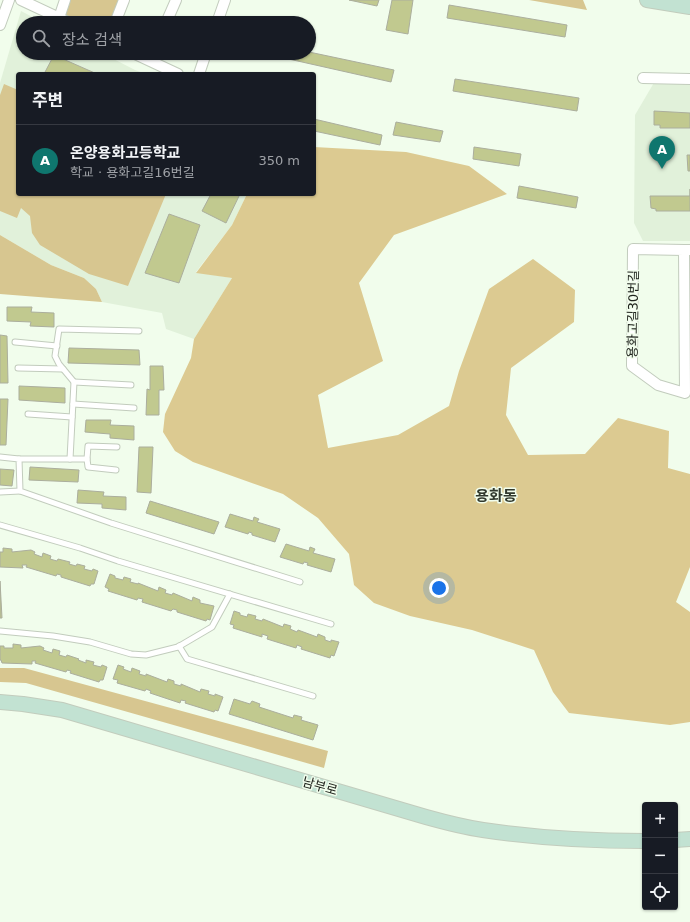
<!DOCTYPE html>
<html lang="ko">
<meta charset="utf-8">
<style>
:root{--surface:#171b24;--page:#20242c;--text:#f1f3f6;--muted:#9ea1a6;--line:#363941;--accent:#0f766e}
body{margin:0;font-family:"DejaVu Sans","Noto Sans KR",sans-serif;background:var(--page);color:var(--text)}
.controls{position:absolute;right:12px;bottom:12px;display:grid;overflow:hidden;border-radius:4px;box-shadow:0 1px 3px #0004}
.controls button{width:36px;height:36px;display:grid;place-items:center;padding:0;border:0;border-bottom:1px solid var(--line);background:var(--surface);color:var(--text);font:20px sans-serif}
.you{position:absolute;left:439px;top:588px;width:14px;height:14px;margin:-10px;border:3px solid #fff;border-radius:50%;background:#1a73e8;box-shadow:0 0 0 6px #1a73e833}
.badge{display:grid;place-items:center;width:26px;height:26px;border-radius:50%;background:var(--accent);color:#fff;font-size:13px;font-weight:700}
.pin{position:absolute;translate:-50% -33px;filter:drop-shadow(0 1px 2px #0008)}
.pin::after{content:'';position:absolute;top:21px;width:14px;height:12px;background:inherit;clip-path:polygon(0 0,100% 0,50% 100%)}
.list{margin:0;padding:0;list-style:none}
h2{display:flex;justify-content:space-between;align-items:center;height:52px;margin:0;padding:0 16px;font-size:17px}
h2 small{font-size:13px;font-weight:400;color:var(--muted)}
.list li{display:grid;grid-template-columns:26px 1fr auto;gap:12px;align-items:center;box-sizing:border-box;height:72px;padding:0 16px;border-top:1px solid var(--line)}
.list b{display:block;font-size:15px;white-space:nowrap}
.list p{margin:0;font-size:13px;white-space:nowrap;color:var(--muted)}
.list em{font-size:13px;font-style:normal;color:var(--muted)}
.icon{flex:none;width:22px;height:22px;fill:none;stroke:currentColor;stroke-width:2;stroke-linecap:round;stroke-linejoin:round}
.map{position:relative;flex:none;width:690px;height:922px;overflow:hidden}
.search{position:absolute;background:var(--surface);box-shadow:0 1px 3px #0004;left:16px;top:16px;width:300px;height:44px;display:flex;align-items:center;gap:10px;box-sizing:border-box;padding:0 14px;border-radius:22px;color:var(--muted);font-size:15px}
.panel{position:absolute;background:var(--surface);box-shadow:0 1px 3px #0004;left:16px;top:72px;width:300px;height:124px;border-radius:4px}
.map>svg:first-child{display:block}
</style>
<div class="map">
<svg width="690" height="922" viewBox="0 0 690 922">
<rect width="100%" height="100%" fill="#f1fdec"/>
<g fill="#e1f1da">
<path d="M21 11 44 23H23V53H102L135 70 146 74H18V194H247L232 225 196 272 232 278 194 339 166 329 162 313 102 302 96 289 84 278 51 265 0 235V83Z"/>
<path d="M655 81H690V241H643L634 223 635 115Z"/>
</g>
<g fill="#d7c690">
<path d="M70 0H120L110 23H81L66 16V11Z"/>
<path d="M529 0H583L587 10Z"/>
<path d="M4 84 18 90V194H166L128 286 89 274 40 245 32 233 30 216 21 208 17 218 0 211V95Z"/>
<path d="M0 235 51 265 84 278 96 289 102 302 0 294Z"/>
<path d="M0 668H24L328 751 324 768 26 683 0 682Z"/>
</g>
<path fill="#dcca91" d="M314 147 406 152 469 166 507 194 394 235 359 283 383 361 318 395 328 448 398 435 449 406 459 371 489 289 533 259 575 290 574 322 511 368 506 415 528 455 585 454 618 418 669 431 668 468 690 474V567L676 602 690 612V722L670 725 569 713 553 692 534 650 472 630 410 616 374 603 354 585 349 554 318 518 283 494 193 462 175 451 163 432 165 414 191 358 194 339 232 278 196 273 232 225 247 194H314Z"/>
<g fill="#c1c98f" stroke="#abae9d">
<path d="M349 0H379L377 6Z"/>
<path d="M392 0H413L408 34 386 30Z"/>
<path d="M449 5 567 25 565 37 447 18Z"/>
<path d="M309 52 394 70 391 82 262 53H309Z"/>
<path d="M54 55 97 74H44Z"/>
<path d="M455 79 579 98 577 111 453 91Z"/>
<path d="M654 111 690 113V128H660V125H654Z"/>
<path d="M314 119 382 135 380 145 314 131Z"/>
<path d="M396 122 443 131 440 142 393 135Z"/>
<path d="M474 147 521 154 519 166 473 159Z"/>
<path d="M687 155H690V171H688Z"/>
<path d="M519 186 578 197 576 208 517 198Z"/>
<path d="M690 189V211H656V209L651 208 650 196H690Z"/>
<path d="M211 194H240L226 223 202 211Z"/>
<path d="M169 214 200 225 179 283 145 273Z"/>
<path d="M7 307H32L31 312 54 313V327L30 326 31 322 7 321Z"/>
<path d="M0 335 7 336 8 383H0Z"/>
<path d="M69 348 139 350 140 365 68 363Z"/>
<path d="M150 366H163L164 390H159V415H146L147 389 150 390Z"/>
<path d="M19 386 65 388V403L19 400Z"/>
<path d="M0 399H8L6 445H0Z"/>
<path d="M86 420H111L110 425 134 426V440L110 438V434L85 432Z"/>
<path d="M139 447H153L151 493 137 492Z"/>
<path d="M30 467 79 470 78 482 29 480Z"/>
<path d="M0 469 14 470 12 486 0 485Z"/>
<path d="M78 490 104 492 103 496 126 497V510L102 508V504L77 503Z"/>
<path d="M150 501 219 522 214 534 146 513Z"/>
<path d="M230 514 253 521 254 517 259 519 257 522 280 529 275 542 252 535V533L249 532 248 534 225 527Z"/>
<path d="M286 544 309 551 310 547 315 549 313 553 335 559 331 572 307 565 308 563 304 562 303 564 280 557Z"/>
<path d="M3 548 12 549V552L31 550 35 552 34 554 42 557 43 553 51 556 50 559 57 561 58 559 70 562 69 564 76 566 77 564 85 566 84 569 92 571 93 569 98 571 94 584H91L90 586 61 577V575L57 574 56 576 26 567 27 565H22L23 568 0 567V552H3Z"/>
<path d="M110 574 115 576V578L123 580 124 577 131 579 130 582 138 584V583L158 591 159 587 166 590 165 593 172 595 173 593 192 601 193 597 200 600V603L214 606 210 620 207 619 206 621 177 612V610L173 609 171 611 142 602 143 599 138 598 137 600 108 591 109 589 105 587Z"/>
<path d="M0 581 2 618H0Z"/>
<path d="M234 611 240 613V615L247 617 248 614 256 616 255 619 262 621 263 619 283 627 284 624 291 626 290 629 297 632 298 630 317 637 318 634 325 637V640L331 642V640L339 642 334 656 331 655 330 658 301 649 302 647 297 645 296 648 267 639 268 636 262 634V637L233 628 234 625 230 624Z"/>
<path d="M13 644 21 645V648L40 646 44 648 43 650 52 653 53 649 60 651 59 655 66 657 67 655 79 659 78 660 86 663V660L94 662 93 665 101 667 102 665 107 667 103 680H100L99 682 70 673 71 671 67 670 66 672 35 663 36 661H32V664L2 663 1 660H0V646H4V648H13Z"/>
<path d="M118 665 124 667 123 669 131 672 132 668 140 671 139 674 146 676V674L167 682 168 679 174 681V684L181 686V684L200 692 201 689 209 691 208 694 215 696V694L223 697 218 711 215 710 214 712 185 703 186 701 181 700 180 703 150 693 151 691 146 689 145 691 117 683 118 680 113 679Z"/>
<path d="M234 699 250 704 252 701 260 704 259 707 293 718 294 715 302 717 301 720 318 725 313 740 229 714Z"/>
</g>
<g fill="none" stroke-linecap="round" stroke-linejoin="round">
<defs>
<g id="lane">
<path d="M15 342 57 346"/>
<path d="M18 368 63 369"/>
<path d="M74 382 131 385"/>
<path d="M73 404 134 408"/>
<path d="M28 414 72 417"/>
<path d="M0 457 19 459 20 491 111 523 300 582"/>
<path d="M19 459H87L88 446 117 447"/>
<path d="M70 459 74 382 59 364 55 356 59 329 139 331"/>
<path d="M87 459 88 467 116 470"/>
<path d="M0 492 20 491"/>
<path d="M0 525 80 548 118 561 331 624"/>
<path d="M0 631 53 636 90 642 131 654 146 655 178 647 212 627 230 594"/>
<path d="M179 646 187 659 313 696"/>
</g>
<g id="street">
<path d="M21 0 70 23"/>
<path d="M59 18 65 0"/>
<path d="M115 23 124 0"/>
<path d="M166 23 176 0"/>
<path d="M217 23 225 0"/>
<path d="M0 25 9 0"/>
<path d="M133 53 178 74"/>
<path d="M199 74 206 53"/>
<path d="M643 78 690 79"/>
<path d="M684 250 685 393 658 385 632 366 633 249 684 250H690"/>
</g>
<g id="secondary">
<path d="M647 0 690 7"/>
<path d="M0 702 23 704 62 710 426 817C444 822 463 827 483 830 537 838 591 841 645 841"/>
<path d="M675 840 690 839"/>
</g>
</defs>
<use href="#lane" stroke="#c2ccbd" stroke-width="7"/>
<use href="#street" stroke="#c2ccbd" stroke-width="12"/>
<use href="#secondary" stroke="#c2ccbd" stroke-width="16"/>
<use href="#lane" stroke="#fff" stroke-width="5"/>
<use href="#street" stroke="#fff" stroke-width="10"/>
<use href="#secondary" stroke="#c2e2d2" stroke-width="14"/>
</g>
<g text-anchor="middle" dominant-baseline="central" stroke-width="3" stroke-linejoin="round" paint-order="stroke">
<g font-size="13" fill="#20241e" stroke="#f1fdec">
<text transform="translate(633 314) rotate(-89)">용화고길30번길</text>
<text transform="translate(320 786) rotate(16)">남부로</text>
</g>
<g font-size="15" font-weight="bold" fill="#31392d" stroke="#f1fdec">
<text x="496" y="496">용화동</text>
</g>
</g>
</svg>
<div class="controls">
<button>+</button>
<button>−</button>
<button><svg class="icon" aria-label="locate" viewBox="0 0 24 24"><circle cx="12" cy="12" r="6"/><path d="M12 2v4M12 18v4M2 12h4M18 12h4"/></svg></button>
</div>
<div class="you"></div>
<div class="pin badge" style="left:662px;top:169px">A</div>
<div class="search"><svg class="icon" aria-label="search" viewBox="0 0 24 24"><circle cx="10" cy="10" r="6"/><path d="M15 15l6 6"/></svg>장소 검색</div>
<section class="panel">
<h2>주변<small></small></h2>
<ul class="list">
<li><span class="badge">A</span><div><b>온양용화고등학교</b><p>학교 · 용화고길16번길</p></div><em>350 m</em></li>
</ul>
</section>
</div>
